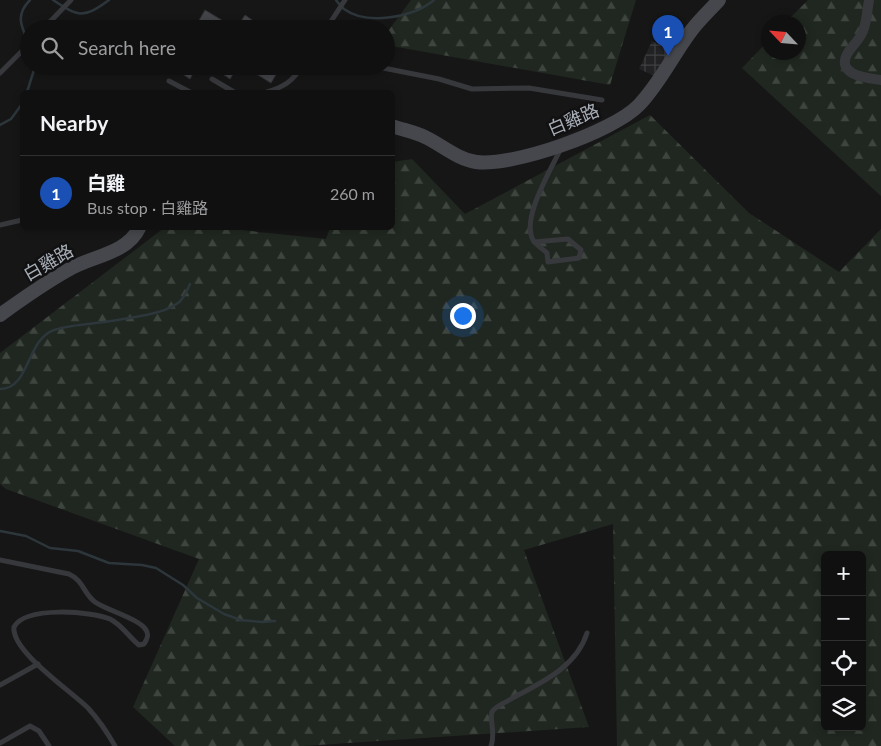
<!DOCTYPE html>
<meta charset="utf-8">
<style>
:root{--surface:#101011;--page:#1e1e1f;--text:#f1f3f6;--muted:#9c9d9f;--line:#303031;--accent:#2563eb}
body{margin:0;font-family:Lato,"Noto Sans TC",sans-serif;background:var(--page);color:var(--text)}
.controls{position:absolute;right:15px;bottom:15px;display:grid;overflow:hidden;border-radius:8px;box-shadow:0 2px 8px #0003}
.controls button{width:45px;height:45px;display:grid;place-items:center;padding:0;border:0;border-bottom:1px solid var(--line);background:var(--surface);color:var(--text);font:25px sans-serif}
.compass{position:absolute;left:761px;top:15px;width:45px;height:45px;border-radius:50%;background:var(--surface);box-shadow:0 2px 8px #0003;rotate:296deg}
.you{position:absolute;left:462px;top:315px;width:18px;height:18px;margin:-12px;border:4px solid #fff;border-radius:50%;background:#1a73e8;box-shadow:0 0 0 8px #1a73e833}
.badge{display:grid;place-items:center;width:32px;height:32px;border-radius:50%;background:var(--accent);color:#fff;font-size:16px;font-weight:700}
.pin{position:absolute;translate:-50% -41px;filter:drop-shadow(0 1px 2px #0008)}
.pin::after{content:'';position:absolute;top:26px;width:18px;height:15px;background:inherit;clip-path:polygon(0 0,100% 0,50% 100%)}
.list{margin:0;padding:0;list-style:none}
h2{display:flex;justify-content:space-between;align-items:center;height:65px;margin:0;padding:0 20px;font-size:21px}
h2 small{font-size:16px;font-weight:400;color:var(--muted)}
.list li{display:grid;grid-template-columns:32px 1fr auto;gap:15px;align-items:center;box-sizing:border-box;height:75px;padding:0 20px;border-top:1px solid var(--line)}
.list b{display:block;font-size:19px;white-space:nowrap}
.list p{margin:0;font-size:16px;white-space:nowrap;color:var(--muted)}
.list em{font-size:16px;font-style:normal;color:var(--muted)}
.icon{flex:none;width:28px;height:28px;fill:none;stroke:currentColor;stroke-width:2;stroke-linecap:round;stroke-linejoin:round}
.map{position:relative;flex:none;width:881px;height:746px;overflow:hidden}
.search{position:absolute;background:var(--surface);box-shadow:0 2px 8px #0003;left:20px;top:20px;width:375px;height:55px;display:flex;align-items:center;gap:12px;box-sizing:border-box;padding:0 18px;border-radius:28px;color:var(--muted);font-size:19px}
.panel{position:absolute;background:var(--surface);box-shadow:0 2px 8px #0003;left:20px;top:90px;width:375px;height:140px;border-radius:8px}
.map>svg:first-child{display:block}
</style>
<div class="map">
<svg width="881" height="746" viewBox="0 0 881 746">
<defs>
<pattern id="industrial-grid" width="8" height="8" patternUnits="userSpaceOnUse" patternTransform="scale(1.25)"><rect width="8" height="8" fill="#222224"/><path d="M0 4h8M4 0v8" fill="none" stroke="#3f4042"/></pattern>
<pattern id="forest-firs" width="22" height="20" patternUnits="userSpaceOnUse" patternTransform="scale(1.25)"><rect width="22" height="20" fill="#202720"/><path d="M5 1l3.5 6h-7zM16 11l3.5 6h-7z" fill="#3e443e"/></pattern>
</defs>
<rect width="100%" height="100%" fill="#161617"/>
<path fill="url(#industrial-grid)" d="M652 41 673 51 655 76 639 69Z"/>
<g fill="url(#forest-firs)" fill-rule="evenodd">
<path d="M411 0H636L610 85 386 45V34Z"/>
<path d="M808 0H881V196L742 68 768 41V52H798V22H786Z"/>
<path d="M650 115 749 213 839 272 881 229V746H617L613 524 524 550 589 727 303 746H175L133 707 199 559 6 489 0 484V353L164 228H222L326 239 330 228H392L393 162 412 159 465 214ZM825 555H862V727H825Z"/>
</g>
<g fill="none" stroke-linecap="round" stroke-linejoin="round">
<g stroke="#2c363b" stroke-width="2.5">
<path d="M53 0C79 17 83 19 109 0"/>
<path d="M336 0C338 3 341 6 344 9 367 26 414 17 434 0"/>
<path d="M29 44C21 26 15 15 30 0"/>
<path d="M27 92 34 70 33 66"/>
<path d="M0 125 11 119 22 104"/>
<path d="M0 389C30 389 26 340 54 330 68 325 82 325 96 323 113 321 129 318 146 315 156 313 169 310 178 303 184 299 187 290 190 284"/>
<path d="M0 531 26 536 50 548 78 551 109 563 142 565 156 568 183 585 197 598 224 614 241 620 262 622 275 621"/>
</g>
</g>
<g fill="#424447" stroke="#303033">
<path d="M205 10 225 22 220 29H194Z"/>
<path d="M245 15 265 29H236Z"/>
<path d="M170 66H197L190 79Z"/>
<path d="M211 66H238L230 79Z"/>
<path d="M256 66H281L271 83 253 72Z"/>
</g>
<g fill="none" stroke-linecap="round" stroke-linejoin="round">
<g stroke="#37383c" stroke-width="5">
<path d="M43 29 71 0"/>
<path d="M326 29 345 0"/>
<path d="M373 66 439 79 472 89 529 88 602 100"/>
<path d="M0 73 29 44"/>
<path d="M212 79 234 92"/>
<path d="M169 81 190 92"/>
<path d="M267 92C284 87 293 81 302 66"/>
<path d="M0 225 22 220"/>
<path d="M534 242 568 239 581 250 579 258 548 262 547 253C543 249 536 245 533 240 521 218 551 170 561 148"/>
<path d="M0 560 69 574C84 581 83 593 95 602 106 610 140 619 146 630 149 634 147 640 144 644L139 645C129 637 122 625 110 619 91 611 25 606 14 627 11 651 71 691 88 708 99 720 107 732 115 746"/>
<path d="M0 685 38 664"/>
<path d="M0 743 30 726 39 731 49 746"/>
<path d="M491 746C496 733 489 719 492 712 495 706 505 703 511 699 540 683 576 668 587 633"/>
</g>
<path stroke="#37383c" stroke-width="10" d="M869 0C867 11 867 21 863 31 860 39 854 44 849 51 833 75 867 78 881 80"/>
<g stroke="#45474c" stroke-width="14">
<path d="M392 126C403 130 415 132 425 137 442 145 457 159 476 162 512 167 613 132 639 105 660 83 673 55 691 31 699 20 710 10 719 0"/>
<path d="M0 315C22 299 45 283 68 270 91 256 127 254 139 228"/>
</g>
</g>
<g text-anchor="middle" dominant-baseline="central" stroke-width="5" stroke-linejoin="round" paint-order="stroke">
<g font-size="18" fill="#a8aeb7" stroke="#111112">
<text transform="translate(573 119) rotate(-23)">白雞路</text>
<text transform="translate(48 262) rotate(-30)">白雞路</text>
</g>
</g>
</svg>
<div class="controls">
<button>+</button>
<button>−</button>
<button><svg class="icon" aria-label="locate" viewBox="0 0 24 24"><circle cx="12" cy="12" r="6"/><path d="M12 2v4M12 18v4M2 12h4M18 12h4"/></svg></button>
<button><svg class="icon" aria-label="layers" viewBox="0 0 24 24"><path d="M12 4l9 5-9 5-9-5zM3 14l9 5 9-5"/></svg></button>
</div>
<svg class="compass" viewBox="-18 -18 36 36"><path d="M0-13l5 13h-10z" fill="#e53935"/><path d="M0 13l5-13h-10z" fill="#9c9d9f"/></svg>
<div class="you"></div>
<div class="pin badge" style="left:668px;top:56px;background:#1a4fb4">1</div>
<div class="search"><svg class="icon" aria-label="search" viewBox="0 0 24 24"><circle cx="10" cy="10" r="6"/><path d="M15 15l6 6"/></svg>Search here</div>
<section class="panel">
<h2>Nearby<small></small></h2>
<ul class="list">
<li><span class="badge" style="background:#1a4fb4">1</span><div><b>白雞</b><p>Bus stop · 白雞路</p></div><em>260 m</em></li>
</ul>
</section>
</div>
